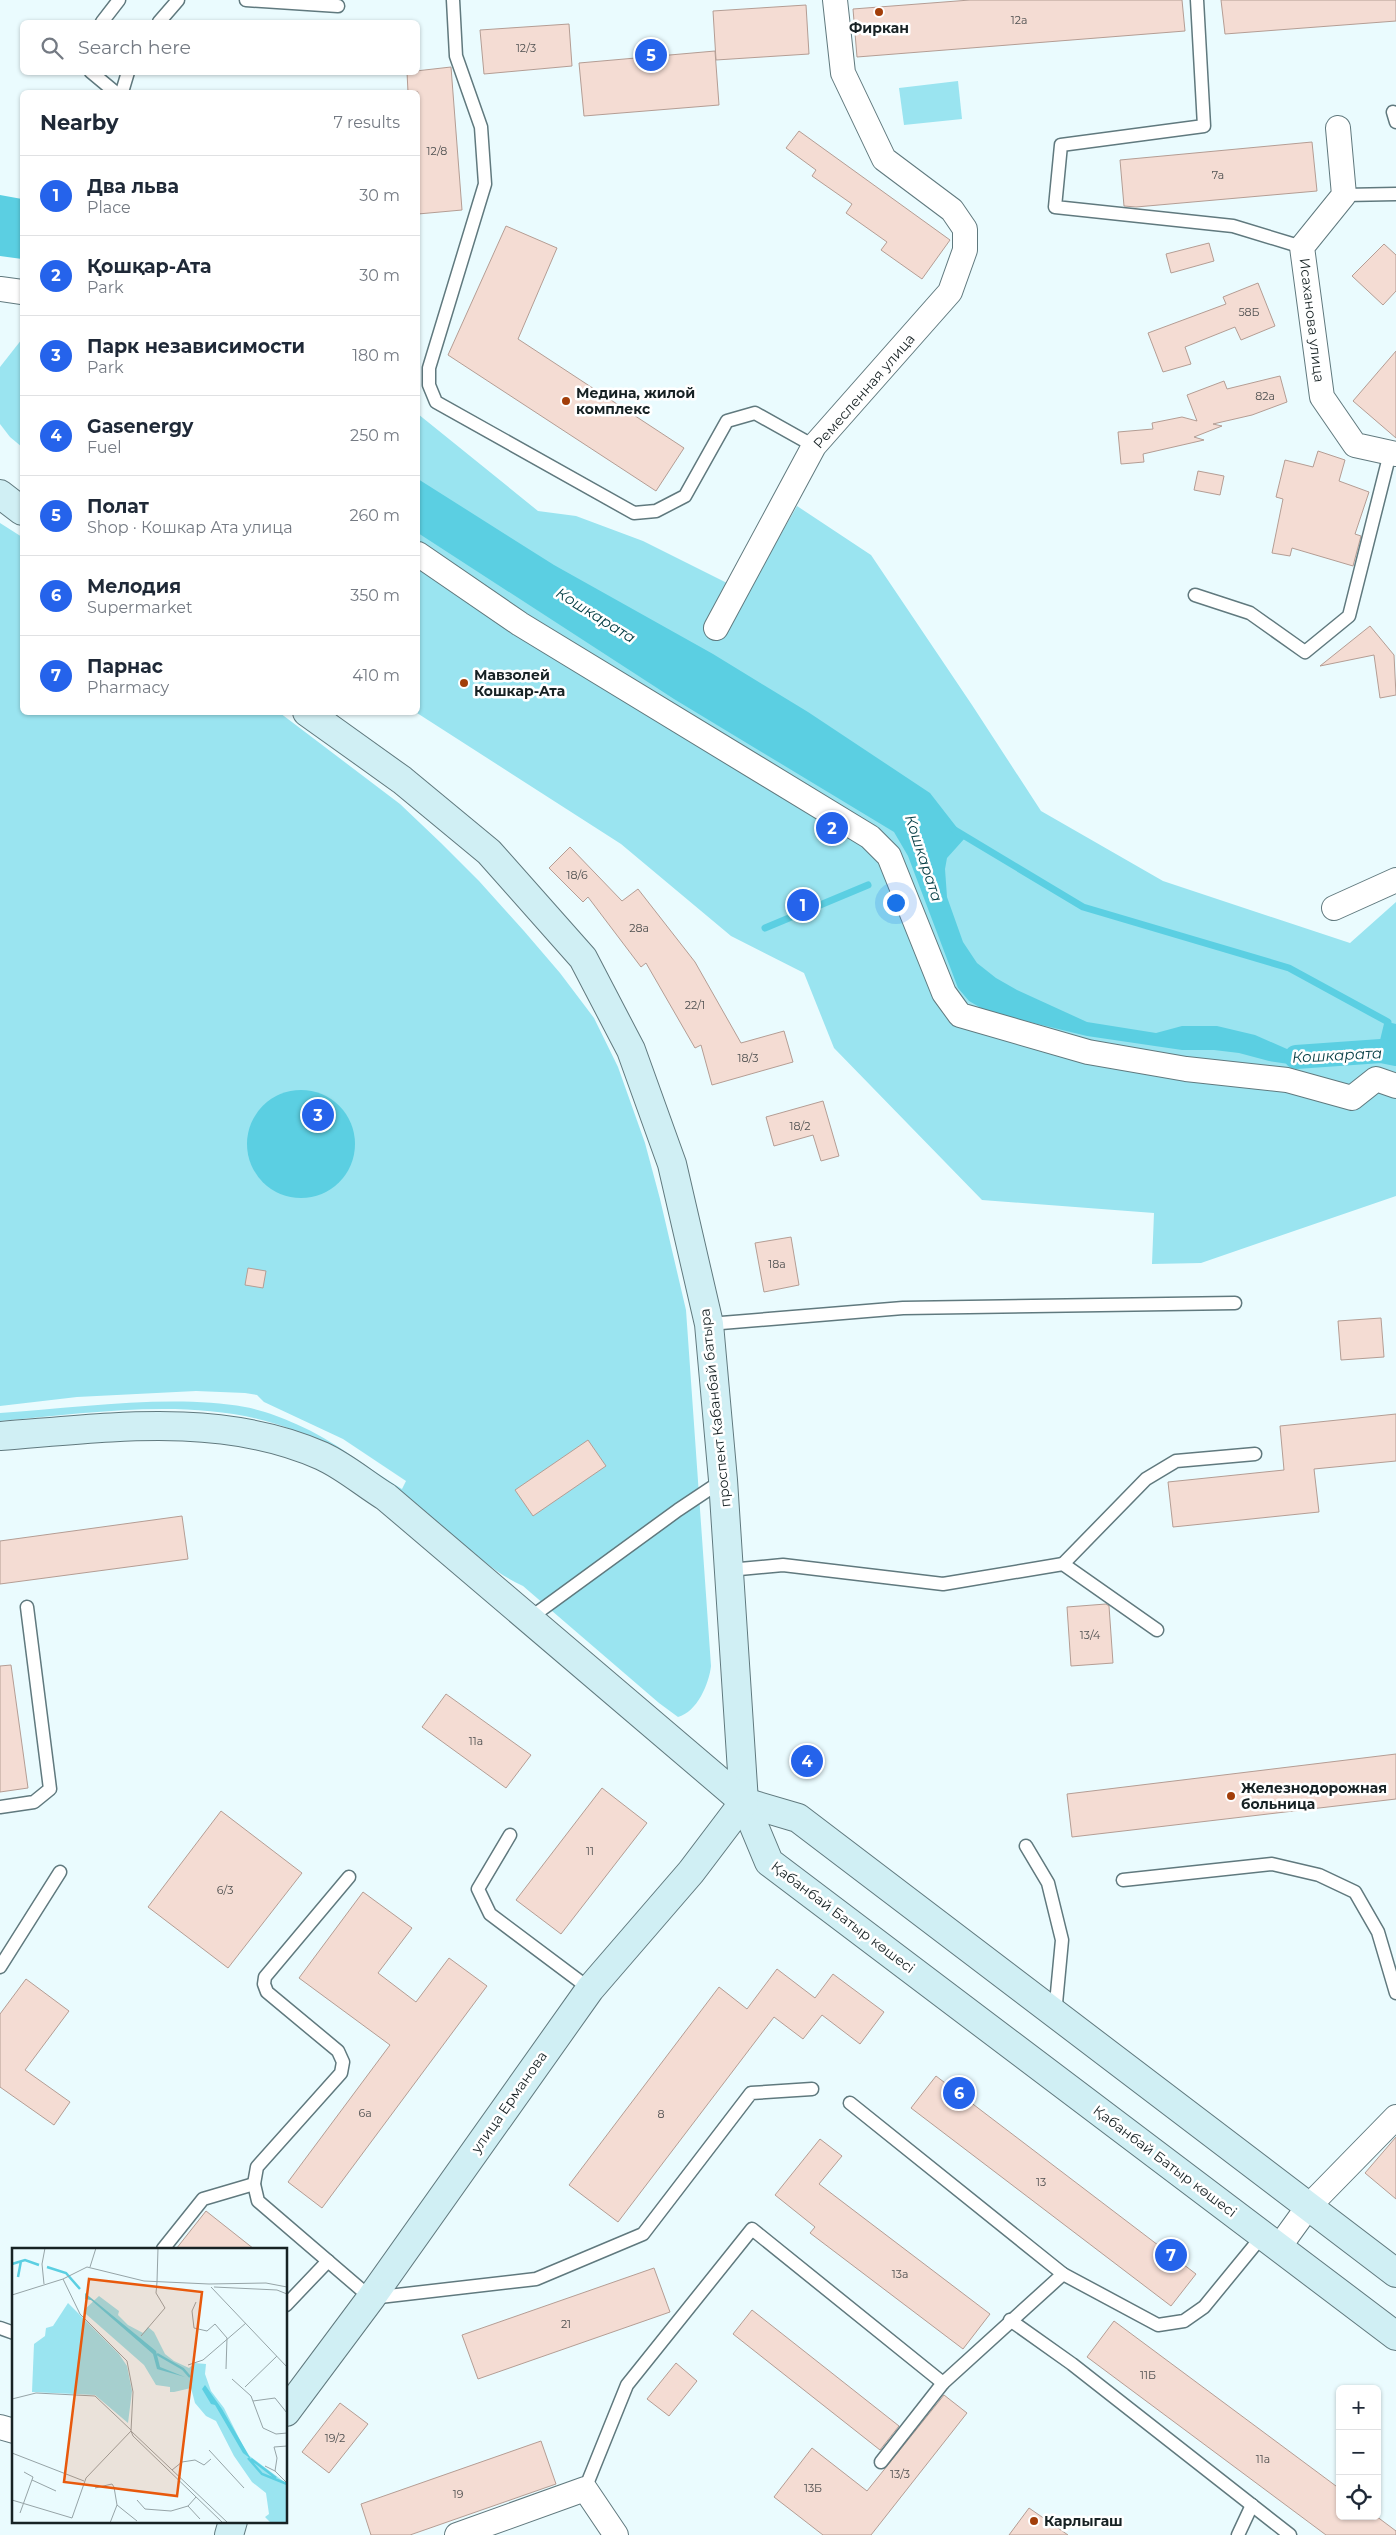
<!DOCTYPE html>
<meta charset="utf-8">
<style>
:root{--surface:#fff;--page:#f2f2f3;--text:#1f2937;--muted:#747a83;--line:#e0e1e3;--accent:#2563eb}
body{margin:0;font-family:Montserrat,sans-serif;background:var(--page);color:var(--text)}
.controls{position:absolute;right:15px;bottom:15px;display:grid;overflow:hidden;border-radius:8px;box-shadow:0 1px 4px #0004}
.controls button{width:45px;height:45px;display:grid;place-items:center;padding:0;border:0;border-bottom:1px solid var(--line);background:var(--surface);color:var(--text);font:25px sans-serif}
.you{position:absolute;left:895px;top:902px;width:18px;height:18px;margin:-12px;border:4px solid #fff;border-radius:50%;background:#1a73e8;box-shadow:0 0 0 8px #1a73e833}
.badge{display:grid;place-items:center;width:32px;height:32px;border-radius:50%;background:var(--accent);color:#fff;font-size:16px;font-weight:700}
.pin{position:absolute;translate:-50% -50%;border:2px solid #fff;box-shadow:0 1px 5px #0006}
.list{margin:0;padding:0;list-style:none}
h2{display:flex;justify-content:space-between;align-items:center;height:65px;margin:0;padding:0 20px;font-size:21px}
h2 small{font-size:16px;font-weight:400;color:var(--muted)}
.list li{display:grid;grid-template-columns:32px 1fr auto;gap:15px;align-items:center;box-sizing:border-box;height:80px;padding:0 20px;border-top:1px solid var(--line)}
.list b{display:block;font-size:19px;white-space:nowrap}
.list p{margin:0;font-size:16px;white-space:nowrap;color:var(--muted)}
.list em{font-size:16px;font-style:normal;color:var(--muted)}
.icon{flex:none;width:28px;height:28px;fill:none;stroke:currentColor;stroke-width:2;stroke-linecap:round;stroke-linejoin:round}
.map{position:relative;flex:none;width:1396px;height:2535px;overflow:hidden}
.search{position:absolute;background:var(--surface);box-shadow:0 1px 4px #0004;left:20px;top:20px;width:400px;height:55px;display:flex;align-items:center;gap:12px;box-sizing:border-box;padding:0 18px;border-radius:8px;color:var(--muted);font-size:19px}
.panel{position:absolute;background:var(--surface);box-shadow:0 1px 4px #0004;left:20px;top:90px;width:400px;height:625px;border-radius:8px}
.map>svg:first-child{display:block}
</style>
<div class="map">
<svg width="1396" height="2535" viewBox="0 0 1396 2535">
<rect width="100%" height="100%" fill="#eafbfe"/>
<g fill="#9ae4f0">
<path d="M958 81 962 119 904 125 899 88Z"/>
<path d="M22 339V447L10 437 0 424V367Z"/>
<path d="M418 414 538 511 576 516 643 541 747 593 797 506 871 555 972 705 1041 811 1163 881 1350 943 1396 902V1196L1201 1263 1152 1264 1154 1213 982 1200 834 1048 804 973 731 936 621 844 417 713Z"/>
<path d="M0 523 22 537V712L280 713 400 804 441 843 479 881 524 931 560 973 594 1018 618 1067 645 1143 660 1199 686 1310 711 1666C709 1684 697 1712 678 1717L659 1703 523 1586C498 1575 480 1557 458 1541 432 1521 405 1502 378 1483 362 1472 346 1458 329 1448 233 1389 106 1412 0 1421V1413C76 1408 172 1394 245 1407 262 1410 281 1417 296 1424 334 1440 367 1468 402 1489L406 1481 343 1439 264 1402 257 1395 245 1393 196 1391 77 1397 0 1406Z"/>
</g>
<g fill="#5bcfe2">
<path d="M0 195 22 199V259L0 256Z"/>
<path d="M418 479 554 565 713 654 808 712 930 793 965 838 947 858 945 869 947 897 963 942 977 963 996 978 1017 990 1087 1022 1156 1033 1182 1026H1217L1255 1035 1287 1049 1330 1050 1323 1063 1302 1066 1269 1061 1239 1053 1214 1050H1182L1087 1036 988 1012 969 1001 958 988 908 856 894 832 674 699 418 533Z"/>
<path d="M1388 1022 1396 1024V1055L1381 1051Z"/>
<circle cx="301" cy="1144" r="54"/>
</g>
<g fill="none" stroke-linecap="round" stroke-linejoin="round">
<g stroke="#5bcfe2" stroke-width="7">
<path d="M953 829 1083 907 1289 968 1388 1022 1381 1051"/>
<path d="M765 928 868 885"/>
</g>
<path stroke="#5bcfe2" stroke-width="24" d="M1296 1057 1381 1051 1396 1054"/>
</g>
<g fill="#f4dcd3" stroke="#b49d94">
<path d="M970 0H1182L1185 31 857 57 853 9Z"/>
<path d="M1221 0H1396V21L1225 34Z"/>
<path d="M806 5 809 54 716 60 713 11Z"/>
<path d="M569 24 572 66 484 74 480 30Z"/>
<path d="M715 51 719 105 584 116 579 63Z"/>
<path d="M451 67 462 210 418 214V92H408L407 72Z"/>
<path d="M799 131 950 240 922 279 881 250 887 242 846 213 852 204 812 176 816 170 786 148Z"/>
<path d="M1312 142 1317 191 1136 207 1124 206 1120 160Z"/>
<path d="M506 226 557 248 518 339 684 448 656 491 448 355Z"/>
<path d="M1209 243 1214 261 1171 273 1166 254Z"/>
<path d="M1384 244 1396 255V291L1383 305 1352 276Z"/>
<path d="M1258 283 1275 326 1241 340 1235 327 1185 347 1191 364 1163 372 1148 333 1226 304 1223 297Z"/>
<path d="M1396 351V438L1353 401Z"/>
<path d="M1280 376 1287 402 1252 415 1213 424 1222 426 1194 437 1204 440 1143 454 1144 462 1121 464 1118 432 1153 429 1152 423 1182 417 1197 421 1187 395 1224 381 1227 389Z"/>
<path d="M1318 451 1345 460 1339 481 1369 492 1355 534 1361 536 1353 566 1292 548 1290 556 1272 553 1283 499 1276 497 1285 460 1313 467Z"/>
<path d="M1198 471 1224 476 1220 495 1194 490Z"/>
<path d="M1370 626 1394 655 1396 695 1380 698 1374 655 1320 666Z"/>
<path d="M570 847 622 901 638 889 695 962 741 1043 784 1031 793 1062 712 1085 701 1045 695 1048 646 963 641 967 588 897 583 902 549 868Z"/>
<path d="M823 1101 839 1156 821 1161 813 1135 774 1146 766 1117Z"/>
<path d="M791 1237 799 1285 764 1292 755 1243Z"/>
<path d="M248 1268 266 1271 263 1288 245 1285Z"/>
<path d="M1381 1318 1384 1357 1341 1360 1338 1321Z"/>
<path d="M1396 1414V1461L1314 1469 1319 1512 1173 1527 1168 1482 1284 1470 1280 1426Z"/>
<path d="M588 1440 606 1466 533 1516 515 1490Z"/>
<path d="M182 1516 188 1559 0 1584V1541Z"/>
<path d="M1106 1604 1109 1606 1113 1663 1071 1666 1067 1607Z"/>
<path d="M11 1665 28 1788 0 1792V1666Z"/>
<path d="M446 1694 531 1755 506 1788 422 1727Z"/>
<path d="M1396 1754V1799L1072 1837 1067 1794Z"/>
<path d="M602 1788 647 1823 561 1934 516 1900Z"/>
<path d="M221 1811 302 1873 228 1968 148 1907Z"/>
<path d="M363 1892 412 1928 378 1973 416 2002 449 1958 487 1986 322 2208 288 2182 390 2045 299 1978Z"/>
<path d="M777 1969 815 1998 833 1974 884 2012 860 2044 822 2015 803 2039 774 2017 618 2222 569 2185 719 1987 747 2009Z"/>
<path d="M26 1979 69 2011 25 2070 70 2102 54 2125 0 2087V2014Z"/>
<path d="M936 2076 1196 2274 1171 2306 911 2108Z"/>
<path d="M1396 2137V2199L1365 2173Z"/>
<path d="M820 2139 842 2156 819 2184 990 2314 963 2349 810 2233 815 2227 775 2195Z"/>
<path d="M206 2211 254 2249H176Z"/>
<path d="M654 2268 670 2312 478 2379 462 2335Z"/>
<path d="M752 2310 899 2426 880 2450 733 2334Z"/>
<path d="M1114 2321 1340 2489V2516H1376L1396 2531V2535H1326L1087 2357Z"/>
<path d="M676 2363 697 2381 669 2416 647 2399Z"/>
<path d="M944 2395 967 2413 871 2535H823L774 2497 812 2448 867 2491Z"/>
<path d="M340 2403 368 2424 329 2473 302 2452Z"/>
<path d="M541 2441 556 2484 410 2535H371L361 2504Z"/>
<path d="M1029 2508 1068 2535H1009Z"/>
</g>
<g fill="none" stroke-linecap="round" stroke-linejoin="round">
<defs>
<g id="lane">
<path d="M246 0 338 6"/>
<path d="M453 0 456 56 481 127 485 184 429 368V385L436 402 634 513 656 511 685 496 727 421 755 413 814 446"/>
<path d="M1197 0 1204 126 1061 145 1055 207 1233 226 1302 247"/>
<path d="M102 22 119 0"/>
<path d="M159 22 178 0"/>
<path d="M91 72 115 92"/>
<path d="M122 92 128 72"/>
<path d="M1393 112 1396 122"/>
<path d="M1344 195 1396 194"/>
<path d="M1195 595 1250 613 1305 652 1349 616 1390 453"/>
<path d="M709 1324 903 1308 1235 1303"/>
<path d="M1063 1564 1146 1479 1176 1461 1255 1454"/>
<path d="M729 1570 783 1565 943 1584 1063 1564 1157 1630"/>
<path d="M530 1618 678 1510 723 1480"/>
<path d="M0 1807 34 1802 50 1789 27 1607"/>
<path d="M510 1835 478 1889 490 1914 590 1989"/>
<path d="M1026 1846 1048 1883 1062 1940 1055 2014"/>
<path d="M349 1877 265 1977 264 1984 267 1992 338 2051 343 2062 341 2073 257 2167 254 2184 258 2201 371 2298 536 2279 643 2234 751 2093 812 2089"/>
<path d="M1123 1880 1272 1864 1319 1875 1355 1892 1378 1932 1396 1993"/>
<path d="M0 1967 60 1872"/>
<path d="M850 2103 1063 2274"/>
<path d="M163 2249 203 2199 254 2184"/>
<path d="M286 2305 328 2261"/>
<path d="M1010 2320 1072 2364 1290 2535"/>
<path d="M0 2328 14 2333"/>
<path d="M881 2462 943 2383"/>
<path d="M585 2489 627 2385 752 2229 943 2383 1063 2274 1158 2325 1184 2321 1204 2307 1263 2235"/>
<path d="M1238 2535 1252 2505"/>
</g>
<g id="street">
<path d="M1338 128 1344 195 1302 247 1322 397 1355 445 1396 454"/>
<path d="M0 289 22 292"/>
<path d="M418 554 520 624 870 837 889 856 944 993 960 1015 1088 1052 1186 1069 1287 1080 1352 1098 1376 1079 1396 1086"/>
<path d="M716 628 814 446 950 292 965 250V229L952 210 884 159 843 73 835 0"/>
<path d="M1334 908 1396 880"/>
<path d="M1279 2247 1308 2207 1396 2117"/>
<path d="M0 2427 14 2431"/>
<path d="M457 2535 585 2489 616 2535"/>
</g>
<g id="secondary">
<path d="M0 494 22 511"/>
<path d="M307 712 402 780 489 852 583 958 631 1050 672 1164 709 1324 723 1480 744 1802 769 1862 1396 2336"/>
<path d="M0 1436C107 1428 221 1411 322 1456 344 1466 365 1484 386 1497L744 1802 798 1818 1396 2273"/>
<path d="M286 2412 371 2298 590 1989 691 1872 744 1802"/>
<path d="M229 2535 233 2521"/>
</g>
</defs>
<use href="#lane" stroke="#60797e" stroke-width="15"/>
<use href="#street" stroke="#60797e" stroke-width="26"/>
<use href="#secondary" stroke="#60797e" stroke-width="30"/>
<use href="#lane" stroke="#fff" stroke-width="12"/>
<use href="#street" stroke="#fff" stroke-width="24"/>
<use href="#secondary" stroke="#d0eff4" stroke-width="28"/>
</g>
<g fill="#a23e09" stroke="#fff" stroke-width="2">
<circle cx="879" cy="12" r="5"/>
<circle cx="566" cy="401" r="5"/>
<circle cx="464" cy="683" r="5"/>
<circle cx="1231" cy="1796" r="5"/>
<circle cx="1034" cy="2521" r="5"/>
</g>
<g text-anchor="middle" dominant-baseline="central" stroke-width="5" stroke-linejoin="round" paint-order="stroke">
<g font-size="11" fill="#4e5050">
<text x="1019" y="20">12а</text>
<text x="526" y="48">12/3</text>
<text x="437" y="151">12/8</text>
<text x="1218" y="175">7а</text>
<text x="1249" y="312">58Б</text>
<text x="1265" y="396">82а</text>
<text x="577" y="875">18/6</text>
<text x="639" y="928">28а</text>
<text x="695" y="1005">22/1</text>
<text x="748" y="1058">18/3</text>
<text x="800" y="1126">18/2</text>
<text x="777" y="1264">18а</text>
<text x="1090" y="1635">13/4</text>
<text x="476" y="1741">11а</text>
<text x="590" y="1851">11</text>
<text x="225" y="1890">6/3</text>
<text x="365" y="2113">6а</text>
<text x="661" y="2114">8</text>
<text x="1041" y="2182">13</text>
<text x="900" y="2274">13а</text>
<text x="566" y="2324">21</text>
<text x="1148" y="2375">11Б</text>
<text x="335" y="2438">19/2</text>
<text x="1263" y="2459">11а</text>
<text x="900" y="2474">13/3</text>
<text x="813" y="2488">13Б</text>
<text x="458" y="2494">19</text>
</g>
<g font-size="14" font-weight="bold" fill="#172224" stroke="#fff" text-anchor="start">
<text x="879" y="28" text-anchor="middle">Фиркан</text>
<text x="576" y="393">Медина, жилой<tspan x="576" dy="16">комплекс</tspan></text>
<text x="474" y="675">Мавзолей<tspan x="474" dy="16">Кошкар-Ата</tspan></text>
<text x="1241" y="1788">Железнодорожная<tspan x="1241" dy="16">больница</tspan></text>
<text x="1044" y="2521">Карлыгаш</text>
</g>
<g font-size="14" fill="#172224" stroke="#fff">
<text transform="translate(1312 320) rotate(83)">Исаханова улица</text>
<text transform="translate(864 391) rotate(-49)">Ремесленная улица</text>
<text transform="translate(715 1408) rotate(-96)">проспект Кабанбай батыра</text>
<text transform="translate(843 1917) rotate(37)">Қабанбай Батыр көшесі</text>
<text transform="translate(509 2102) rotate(-55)">улица Ерманова</text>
<text transform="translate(1165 2161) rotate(37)">Қабанбай Батыр көшесі</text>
</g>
<g font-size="15" font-style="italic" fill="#084047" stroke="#fff">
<text transform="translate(596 615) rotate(32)">Кошкарата</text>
<text transform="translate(924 858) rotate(72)">Кошкарата</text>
<text transform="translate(1337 1055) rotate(-3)">Кошкарата</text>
</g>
</g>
<g transform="translate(12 2248)">
<rect width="275" height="275" fill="#eafbfe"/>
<path d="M87 48 107 63 106 67 116 77 131 85 136 79 142 84 153 106 162 113 177 120 183 115 194 116 193 126 199 143 212 160 235 206 275 236V275H259L253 269 257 266 254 245 240 234 222 208 204 173 194 168 183 155 179 140 162 144H158V139L144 137 132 117 74 66 72 62ZM56 55 107 106 115 118 120 143 116 175 83 147 20 144 22 96 33 88 34 80 41 78Z" fill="#9ae4f0"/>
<path d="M73 45 144 103 148 119 173 129 145 121 141 106 79 52 73 51ZM193 137 210 161 239 211 231 205 203 157 199 156 190 141Z" fill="#5bcfe2"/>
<path fill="none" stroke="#5bcfe2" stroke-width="2.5" d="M0 16 13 12 27 17M35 19 54 25 68 41M6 29 9 13M145 106 171 121 178 129M236 210 250 226 275 236M239 211 264 230"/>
<path fill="none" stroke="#96a4a7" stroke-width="1" d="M78 19 84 0M51 31 68 66 115 113 121 144 119 183M145 34 146 0M32 36 30 16 33 0M199 39 275 119M202 39 265 42 275 46M0 47 51 31 75 19 132 33 197 36 254 35 275 39M184 54 180 63 182 80 195 83 203 76 215 90 214 121M129 88 153 60 144 45 145 34M176 117 191 112 234 75M220 131 239 148 251 180 264 186 275 185M233 139 265 108M0 151 24 145 83 148 119 182M241 153 263 150 275 165M119 183 216 275M119 183 121 188 211 275M197 202 232 240M0 205 72 233M253 218 263 223 265 210 262 199 275 198M160 222 170 214 183 212 192 217 199 211M263 223 275 235M20 232 44 243M83 240 100 236 102 239 105 257 98 275M184 249 176 258 188 271M0 252 60 270 74 230 119 183M125 252 133 261 159 263 176 258M105 257 125 273M8 265 21 229 12 224"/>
<path fill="#e8590c" fill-opacity="0.15" stroke="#e8590c" stroke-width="2.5" d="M77 31 190 44 165 248 52 234Z"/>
<rect width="275" height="275" fill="none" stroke="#172224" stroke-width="2.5"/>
</g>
</svg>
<div class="controls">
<button>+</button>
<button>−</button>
<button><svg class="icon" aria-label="locate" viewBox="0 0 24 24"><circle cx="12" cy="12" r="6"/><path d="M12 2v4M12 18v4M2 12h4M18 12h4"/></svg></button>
</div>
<div class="you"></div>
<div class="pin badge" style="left:803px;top:905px">1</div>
<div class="pin badge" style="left:832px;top:828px">2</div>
<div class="pin badge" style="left:318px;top:1115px">3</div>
<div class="pin badge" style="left:807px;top:1761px">4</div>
<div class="pin badge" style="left:651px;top:55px">5</div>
<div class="pin badge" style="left:959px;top:2093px">6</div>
<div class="pin badge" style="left:1171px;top:2255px">7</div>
<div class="search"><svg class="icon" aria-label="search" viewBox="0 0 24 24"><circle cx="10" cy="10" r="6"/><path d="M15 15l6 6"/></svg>Search here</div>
<section class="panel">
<h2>Nearby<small>7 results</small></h2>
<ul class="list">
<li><span class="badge">1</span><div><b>Два льва</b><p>Place</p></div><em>30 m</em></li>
<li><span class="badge">2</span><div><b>Қошқар-Ата</b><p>Park</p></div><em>30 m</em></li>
<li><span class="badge">3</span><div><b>Парк независимости</b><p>Park</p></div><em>180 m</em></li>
<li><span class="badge">4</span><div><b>Gasenergy</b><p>Fuel</p></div><em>250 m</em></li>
<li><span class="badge">5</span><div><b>Полат</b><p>Shop · Кошкар Ата улица</p></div><em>260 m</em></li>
<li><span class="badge">6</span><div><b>Мелодия</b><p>Supermarket</p></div><em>350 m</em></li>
<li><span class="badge">7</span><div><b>Парнас</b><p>Pharmacy</p></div><em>410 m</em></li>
</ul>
</section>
</div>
